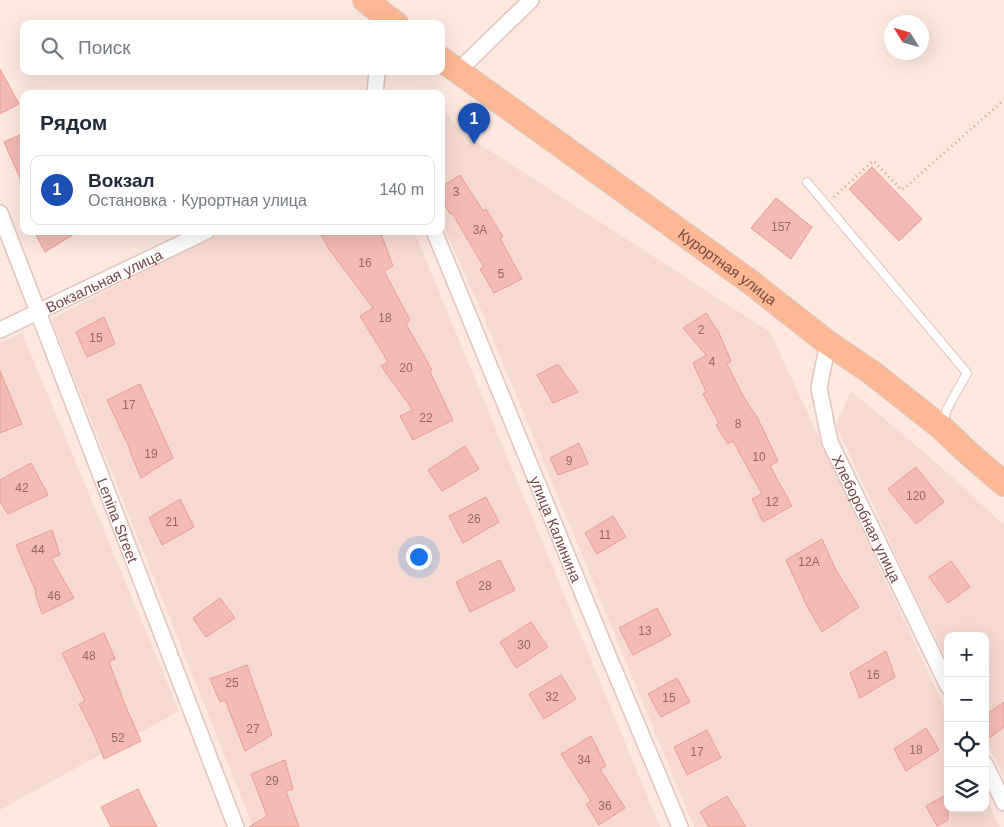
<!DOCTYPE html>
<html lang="ru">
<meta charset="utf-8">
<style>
:root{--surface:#fff;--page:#f2f2f3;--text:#1f2937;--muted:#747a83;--line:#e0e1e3;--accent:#ee3c47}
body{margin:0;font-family:Helvetica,sans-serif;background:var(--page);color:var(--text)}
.controls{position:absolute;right:15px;bottom:15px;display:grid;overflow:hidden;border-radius:10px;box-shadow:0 5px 20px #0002}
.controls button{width:45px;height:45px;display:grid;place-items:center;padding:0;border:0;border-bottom:1px solid var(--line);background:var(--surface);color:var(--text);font:25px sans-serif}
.compass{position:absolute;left:884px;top:15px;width:45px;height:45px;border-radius:50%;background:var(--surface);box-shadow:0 5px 20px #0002;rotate:307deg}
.you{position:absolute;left:418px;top:556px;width:18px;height:18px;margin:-12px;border:4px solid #fff;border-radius:50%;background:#1a73e8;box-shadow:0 0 0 8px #1a73e833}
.badge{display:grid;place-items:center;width:32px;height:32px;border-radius:50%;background:var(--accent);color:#fff;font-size:16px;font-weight:700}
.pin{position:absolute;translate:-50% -41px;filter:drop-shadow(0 1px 2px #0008)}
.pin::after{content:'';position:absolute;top:26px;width:18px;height:15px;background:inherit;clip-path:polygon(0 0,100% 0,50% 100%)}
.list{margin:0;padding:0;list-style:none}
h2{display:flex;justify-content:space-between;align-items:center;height:65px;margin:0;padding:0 20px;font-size:21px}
h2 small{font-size:16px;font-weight:400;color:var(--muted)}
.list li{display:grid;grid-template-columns:32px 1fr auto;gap:15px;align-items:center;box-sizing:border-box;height:70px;margin:0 10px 10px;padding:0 10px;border:1px solid var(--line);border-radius:10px}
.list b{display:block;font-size:19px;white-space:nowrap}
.list p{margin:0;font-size:16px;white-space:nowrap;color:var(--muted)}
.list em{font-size:16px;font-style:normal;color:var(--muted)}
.icon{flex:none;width:28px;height:28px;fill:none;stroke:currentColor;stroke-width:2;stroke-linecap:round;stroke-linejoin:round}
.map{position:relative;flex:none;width:1004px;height:827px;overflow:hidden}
.search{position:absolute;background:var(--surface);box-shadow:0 5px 20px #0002;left:20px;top:20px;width:425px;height:55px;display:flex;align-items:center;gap:12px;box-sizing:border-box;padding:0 18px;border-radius:10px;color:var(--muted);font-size:19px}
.panel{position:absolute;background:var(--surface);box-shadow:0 5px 20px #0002;left:20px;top:90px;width:425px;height:145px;border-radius:10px}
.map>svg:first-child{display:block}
</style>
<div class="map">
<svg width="1004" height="827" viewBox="0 0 1004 827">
<rect width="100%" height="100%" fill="#fde8de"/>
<g fill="#f7dacf">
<path d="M441 106 461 132 770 332 948 715V808H985V796L1000 827H694L484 317 441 221Z"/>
<path d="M223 231H414L660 827H253L51 319Z"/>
<path d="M22 333 179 711 0 810V343Z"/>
<path d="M851 391 932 459 1004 525V777L985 739V636H948V662L909 583 836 425Z"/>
</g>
<g fill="#f4bbb4" stroke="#e79c94">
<path d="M0 69 19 104 0 114Z"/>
<path d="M24 133V187L4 142Z"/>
<path d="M872 167 922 219 899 241 849 189Z"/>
<path d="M460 175 483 211 486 209 503 237 500 238 522 279 494 293 480 269 484 267 452 213 450 214 441 197V187Z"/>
<path d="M776 198 812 227 791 259 751 228Z"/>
<path d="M34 231H79L45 252Z"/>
<path d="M319 231H380L393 266 384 271 410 320 406 324 432 370 430 372 453 420 413 440 400 416 413 410 381 366 388 362 360 316 373 308 329 249Z"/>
<path d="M706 313 719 333 731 361 727 364 742 394 758 419 778 461 770 466 792 506 763 522 752 499 762 494 733 441 728 444 716 425 719 423 703 394 706 392 693 363 706 355 683 328Z"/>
<path d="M104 317 115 344 87 357 76 332Z"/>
<path d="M558 364 578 392 553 403 537 375Z"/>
<path d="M0 371 22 424 0 433Z"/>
<path d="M140 384 173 458 141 478 129 449H130L107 400Z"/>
<path d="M579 443 588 464 558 475 550 458Z"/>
<path d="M465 446 479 469 442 491 428 470Z"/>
<path d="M31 463 48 495 8 514 0 502V480Z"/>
<path d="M916 467 944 502 916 524 888 489Z"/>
<path d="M486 497 499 522 463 543 449 516Z"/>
<path d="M180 499 194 527 162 545 149 518Z"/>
<path d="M613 516 626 537 597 554 585 533Z"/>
<path d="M52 530 60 555 51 558 74 598 42 614 35 593 36 592 16 545Z"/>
<path d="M822 539 836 570 859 607 822 632 806 604 786 560Z"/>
<path d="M500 560 515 590 470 612 456 582Z"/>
<path d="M951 561 970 587 948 603 929 577Z"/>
<path d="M220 598 235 618 206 637 193 618Z"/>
<path d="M657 608 671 635 633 655 619 628Z"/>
<path d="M531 622 548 647 516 668 500 642Z"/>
<path d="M104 633 115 659 109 662 125 705 141 741 104 759 94 734 79 704 85 701 62 653Z"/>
<path d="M886 651 895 677 860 698 850 673Z"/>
<path d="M247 665 272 735 245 751 225 700 220 702 210 679Z"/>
<path d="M561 675 576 699 544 719 529 694Z"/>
<path d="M677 678 690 702 661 717 648 694Z"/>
<path d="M1004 702V727L985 741V715Z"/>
<path d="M926 728 939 750 906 771 894 749Z"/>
<path d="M707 730 721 758 687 775 674 747Z"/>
<path d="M591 736 606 766 600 769 625 808 599 825 586 804 591 801 561 754Z"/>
<path d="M285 760 293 789 286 791 299 827H249L267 816 251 774Z"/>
<path d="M138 789 157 827H111L101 807Z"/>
<path d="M948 794V820L937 826 926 806Z"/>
<path d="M727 796 746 827H709L700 812Z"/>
</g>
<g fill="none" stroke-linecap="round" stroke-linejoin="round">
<defs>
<path id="lane" d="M807 182 967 373 947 409 943 423"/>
<g id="street">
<path d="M458 71 531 0"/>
<path d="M375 94 377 71"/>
<path id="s1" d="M0 213 236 827"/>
<path id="s2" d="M434 231 603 643 680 827"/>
<path id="s3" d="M0 330 207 231"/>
<path id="s4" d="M828 343 819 388 830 442 948 686"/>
<path d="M985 764 1004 803"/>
</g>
<g id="primary">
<path d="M365 0 396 24"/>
<path id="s5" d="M441 59 749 281 828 343 871 372 942 428 966 451 1004 484"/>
</g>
</defs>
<use href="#lane" stroke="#e3c4bd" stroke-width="10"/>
<use href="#street" stroke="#e3c4bd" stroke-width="18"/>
<use href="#primary" stroke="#d5c8c7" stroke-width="26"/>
<path stroke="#d89f98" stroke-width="3" stroke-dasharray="1 4" stroke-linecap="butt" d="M834 197 873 161 902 190 1004 100"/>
<use href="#lane" stroke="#fff" stroke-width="8"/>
<use href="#street" stroke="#fff" stroke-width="15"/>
<use href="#primary" stroke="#ffb893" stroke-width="24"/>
</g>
<g text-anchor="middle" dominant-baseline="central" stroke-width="5" stroke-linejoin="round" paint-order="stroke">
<g font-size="12" fill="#946661">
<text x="456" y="192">3</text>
<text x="781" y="227">157</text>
<text x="480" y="230">3А</text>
<text x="365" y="263">16</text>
<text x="501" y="274">5</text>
<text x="385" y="318">18</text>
<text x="701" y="330">2</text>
<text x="96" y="338">15</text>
<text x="712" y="362">4</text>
<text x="406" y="368">20</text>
<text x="129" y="405">17</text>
<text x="426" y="418">22</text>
<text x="738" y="424">8</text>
<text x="151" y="454">19</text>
<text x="759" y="457">10</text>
<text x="569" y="461">9</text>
<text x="22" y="488">42</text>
<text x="916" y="496">120</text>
<text x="772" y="502">12</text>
<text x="474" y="519">26</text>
<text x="172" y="522">21</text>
<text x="605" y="535">11</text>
<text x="38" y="550">44</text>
<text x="809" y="562">12А</text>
<text x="485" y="586">28</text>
<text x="54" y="596">46</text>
<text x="645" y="631">13</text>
<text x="524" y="645">30</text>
<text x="89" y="656">48</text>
<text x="873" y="675">16</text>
<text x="232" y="683">25</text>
<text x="552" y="697">32</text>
<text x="669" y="698">15</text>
<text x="253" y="729">27</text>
<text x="118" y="738">52</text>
<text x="916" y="750">18</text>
<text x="697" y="752">17</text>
<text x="584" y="760">34</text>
<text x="272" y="781">29</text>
<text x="605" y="806">36</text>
</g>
<g font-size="15" fill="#744945" stroke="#ffede5">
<text stroke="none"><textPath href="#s5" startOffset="354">Курортная улица</textPath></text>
<text stroke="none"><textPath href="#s3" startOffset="115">Вокзальная улица</textPath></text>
<text stroke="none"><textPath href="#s4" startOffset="186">Хлеборобная улица</textPath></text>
<text stroke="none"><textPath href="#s1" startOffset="329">Lenina Street</textPath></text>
<text stroke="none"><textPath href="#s2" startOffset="322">улица Калинина</textPath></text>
</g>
</g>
</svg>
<div class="controls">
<button>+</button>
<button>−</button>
<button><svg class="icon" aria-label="locate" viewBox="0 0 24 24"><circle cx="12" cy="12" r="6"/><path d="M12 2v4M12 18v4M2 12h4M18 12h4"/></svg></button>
<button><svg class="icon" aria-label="layers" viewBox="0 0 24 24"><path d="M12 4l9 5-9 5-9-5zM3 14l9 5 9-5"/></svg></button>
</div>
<svg class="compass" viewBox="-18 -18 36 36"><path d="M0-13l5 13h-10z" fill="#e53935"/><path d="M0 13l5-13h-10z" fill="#747a83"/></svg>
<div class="you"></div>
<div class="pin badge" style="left:474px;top:144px;background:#1a4fb4">1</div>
<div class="search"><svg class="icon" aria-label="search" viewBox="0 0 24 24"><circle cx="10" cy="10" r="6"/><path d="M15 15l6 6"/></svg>Поиск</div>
<section class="panel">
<h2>Рядом<small></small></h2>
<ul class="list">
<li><span class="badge" style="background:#1a4fb4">1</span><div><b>Вокзал</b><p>Остановка · Курортная улица</p></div><em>140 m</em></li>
</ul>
</section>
</div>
